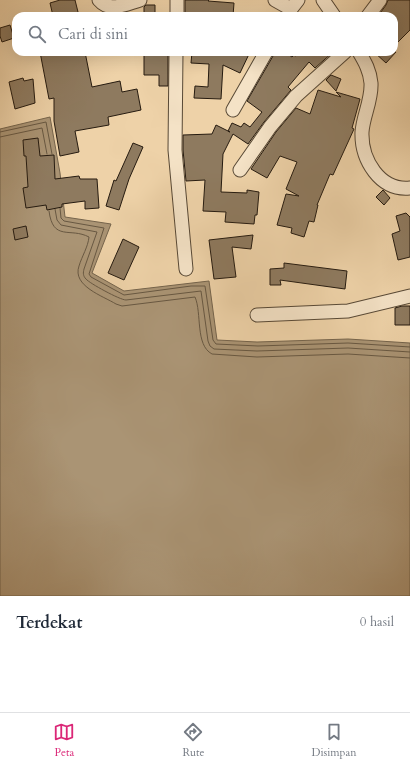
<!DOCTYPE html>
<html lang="id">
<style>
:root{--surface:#fff;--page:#f2f2f3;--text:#1f2937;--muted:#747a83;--line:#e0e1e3;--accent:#db2777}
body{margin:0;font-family:Cardo,serif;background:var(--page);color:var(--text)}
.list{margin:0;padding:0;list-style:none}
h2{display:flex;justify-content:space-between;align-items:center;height:52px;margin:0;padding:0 16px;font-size:17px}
h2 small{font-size:13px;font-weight:400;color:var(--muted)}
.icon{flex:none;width:22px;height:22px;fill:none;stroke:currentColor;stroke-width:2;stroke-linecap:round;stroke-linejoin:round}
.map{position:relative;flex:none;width:410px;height:596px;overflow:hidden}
.search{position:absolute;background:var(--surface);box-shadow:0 4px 16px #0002;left:12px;right:12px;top:12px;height:44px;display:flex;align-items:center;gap:10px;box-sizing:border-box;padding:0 14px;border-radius:12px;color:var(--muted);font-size:15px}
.sheet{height:116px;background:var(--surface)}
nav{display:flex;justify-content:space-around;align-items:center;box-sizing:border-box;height:56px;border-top:1px solid var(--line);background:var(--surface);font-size:11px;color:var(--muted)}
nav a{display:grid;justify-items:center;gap:2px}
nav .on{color:var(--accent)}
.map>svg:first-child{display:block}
</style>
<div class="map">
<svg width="410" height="596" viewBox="0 0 410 596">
<rect width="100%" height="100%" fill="#eed2a8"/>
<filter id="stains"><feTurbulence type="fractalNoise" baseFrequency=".005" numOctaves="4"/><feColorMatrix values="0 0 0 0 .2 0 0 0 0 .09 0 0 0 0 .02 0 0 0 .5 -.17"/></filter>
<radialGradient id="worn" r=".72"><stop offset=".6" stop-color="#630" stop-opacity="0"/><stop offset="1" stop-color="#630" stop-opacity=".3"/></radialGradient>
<path fill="#aa9474" stroke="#75644c" d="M50 117 60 173 65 217 111 224 92 273 124 291 209 281 217 340 257 342 348 339 410 343V596H0V129Z"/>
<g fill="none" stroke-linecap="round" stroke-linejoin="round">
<g stroke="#685842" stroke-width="1">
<path d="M0 132 46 122 52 154"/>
<path d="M0 137 42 128 47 154"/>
<path d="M60 208 61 218 64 221 104 228 89 274 91 277 124 295 191 286H205L213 340 216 344 258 346 348 343 410 347"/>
<path d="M55 209 57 220 61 225 97 232 84 269C83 273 83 276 86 279 89 283 120 300 126 300L201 291 208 341 210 346 214 349 257 351 348 348 410 352"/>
<path d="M49 211C53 242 70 227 89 237 88 247 82 256 79 266 72 286 103 296 116 304L122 306 195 297C202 313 195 345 212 354L257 357 348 354 410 358"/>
</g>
</g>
<g fill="#8e7a5f" stroke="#261b10">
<path d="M60 0H75L79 16H53L50 3Z"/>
<path d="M185 0H209L208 1 234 3 233 16H185Z"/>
<path d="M388 0H410V30L394 46V16H378L386 5Z"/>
<path d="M146 5H155V16H144V7Z"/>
<path d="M10 25 14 38 2 42 0 36V28Z"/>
<path d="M40 52H85L92 87 120 81 122 92 137 89 141 110 108 117 109 125 75 131 79 152 60 156 54 121V98L49 99Z"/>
<path d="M144 52H155V54L168 53V86H159V75H144Z"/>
<path d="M192 52H250L240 73 223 65 221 99 194 98 195 86 208 87 209 64 191 63Z"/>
<path d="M274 52H285L292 57 294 55 296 56 299 52H333L315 68 309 62 288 87 291 90 264 122 248 144 233 134 223 154 221 192 247 193V190L259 192 257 215H255L254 224 225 222 226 212 203 211 205 180 186 181 183 150V135L212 134 216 125 230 132 228 131 232 123 241 127 244 123 250 127 262 112 247 101 273 56Z"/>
<path d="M374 52H396L386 63Z"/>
<path d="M331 75 341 79 336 91 326 80Z"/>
<path d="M23 78 24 81 33 79 35 103 15 109 9 82Z"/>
<path d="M318 90 341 97 336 92 360 99 352 128 354 129 333 175 330 174 317 205H318L314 222 309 221 304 237 291 233 292 228 277 225 286 194 299 196 286 189 297 162 280 156 267 178 251 169 276 132 296 108 310 114Z"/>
<path d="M38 138 40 156 54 155 55 179 79 176 80 179H97L99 208 85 209V201L62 204V207L47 210 46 205 26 208 23 188 28 187 26 156H24L23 140Z"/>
<path d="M133 143 143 147 129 179 119 210 106 206 114 180 116 181Z"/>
<path d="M383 190 390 198 384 205 376 197Z"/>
<path d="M406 213 410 217V257L398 260 392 234 400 231 396 216Z"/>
<path d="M26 226 28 237 15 240 13 229Z"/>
<path d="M253 235 251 249 232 247 236 277 214 279 209 240Z"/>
<path d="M123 239 139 247 124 280 108 273Z"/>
<path d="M284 263 347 271 345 289 280 280 281 285H270V269L284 268Z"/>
<path d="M402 306H410V325H395V308Z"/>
</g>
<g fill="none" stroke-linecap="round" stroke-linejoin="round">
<defs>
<g id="minor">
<path d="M99 0C110 13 126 4 140 0"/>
<path d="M177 0V16"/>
<path d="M275 0 291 9 298 0"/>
<path d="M323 0 334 16"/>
<path d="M368 16 380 0"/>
<path d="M176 52 175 150 186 269"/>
<path d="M359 52C365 62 370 71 371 83 372 100 363 116 362 132 361 160 380 191 410 188"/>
<path d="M233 110 266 52"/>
<path d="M240 170 270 127 296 96 345 52"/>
<path d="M257 315 348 311 410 296"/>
</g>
</defs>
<use href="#minor" stroke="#584936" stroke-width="15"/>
<use href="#minor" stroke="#f4e2c6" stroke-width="13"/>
</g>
<rect width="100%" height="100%" filter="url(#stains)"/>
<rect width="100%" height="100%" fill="url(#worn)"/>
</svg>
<div class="search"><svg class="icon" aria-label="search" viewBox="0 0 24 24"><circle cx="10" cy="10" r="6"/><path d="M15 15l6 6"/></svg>Cari di sini</div>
</div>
<section class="sheet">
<h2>Terdekat<small>0 hasil</small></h2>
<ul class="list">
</ul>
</section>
<nav>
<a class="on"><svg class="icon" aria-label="map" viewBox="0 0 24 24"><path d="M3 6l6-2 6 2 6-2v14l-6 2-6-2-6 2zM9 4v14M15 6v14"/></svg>Peta</a>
<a><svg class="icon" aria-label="directions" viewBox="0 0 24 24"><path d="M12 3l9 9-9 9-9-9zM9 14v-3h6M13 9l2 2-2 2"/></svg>Rute</a>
<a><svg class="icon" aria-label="saved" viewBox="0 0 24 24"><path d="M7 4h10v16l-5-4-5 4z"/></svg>Disimpan</a>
</nav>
